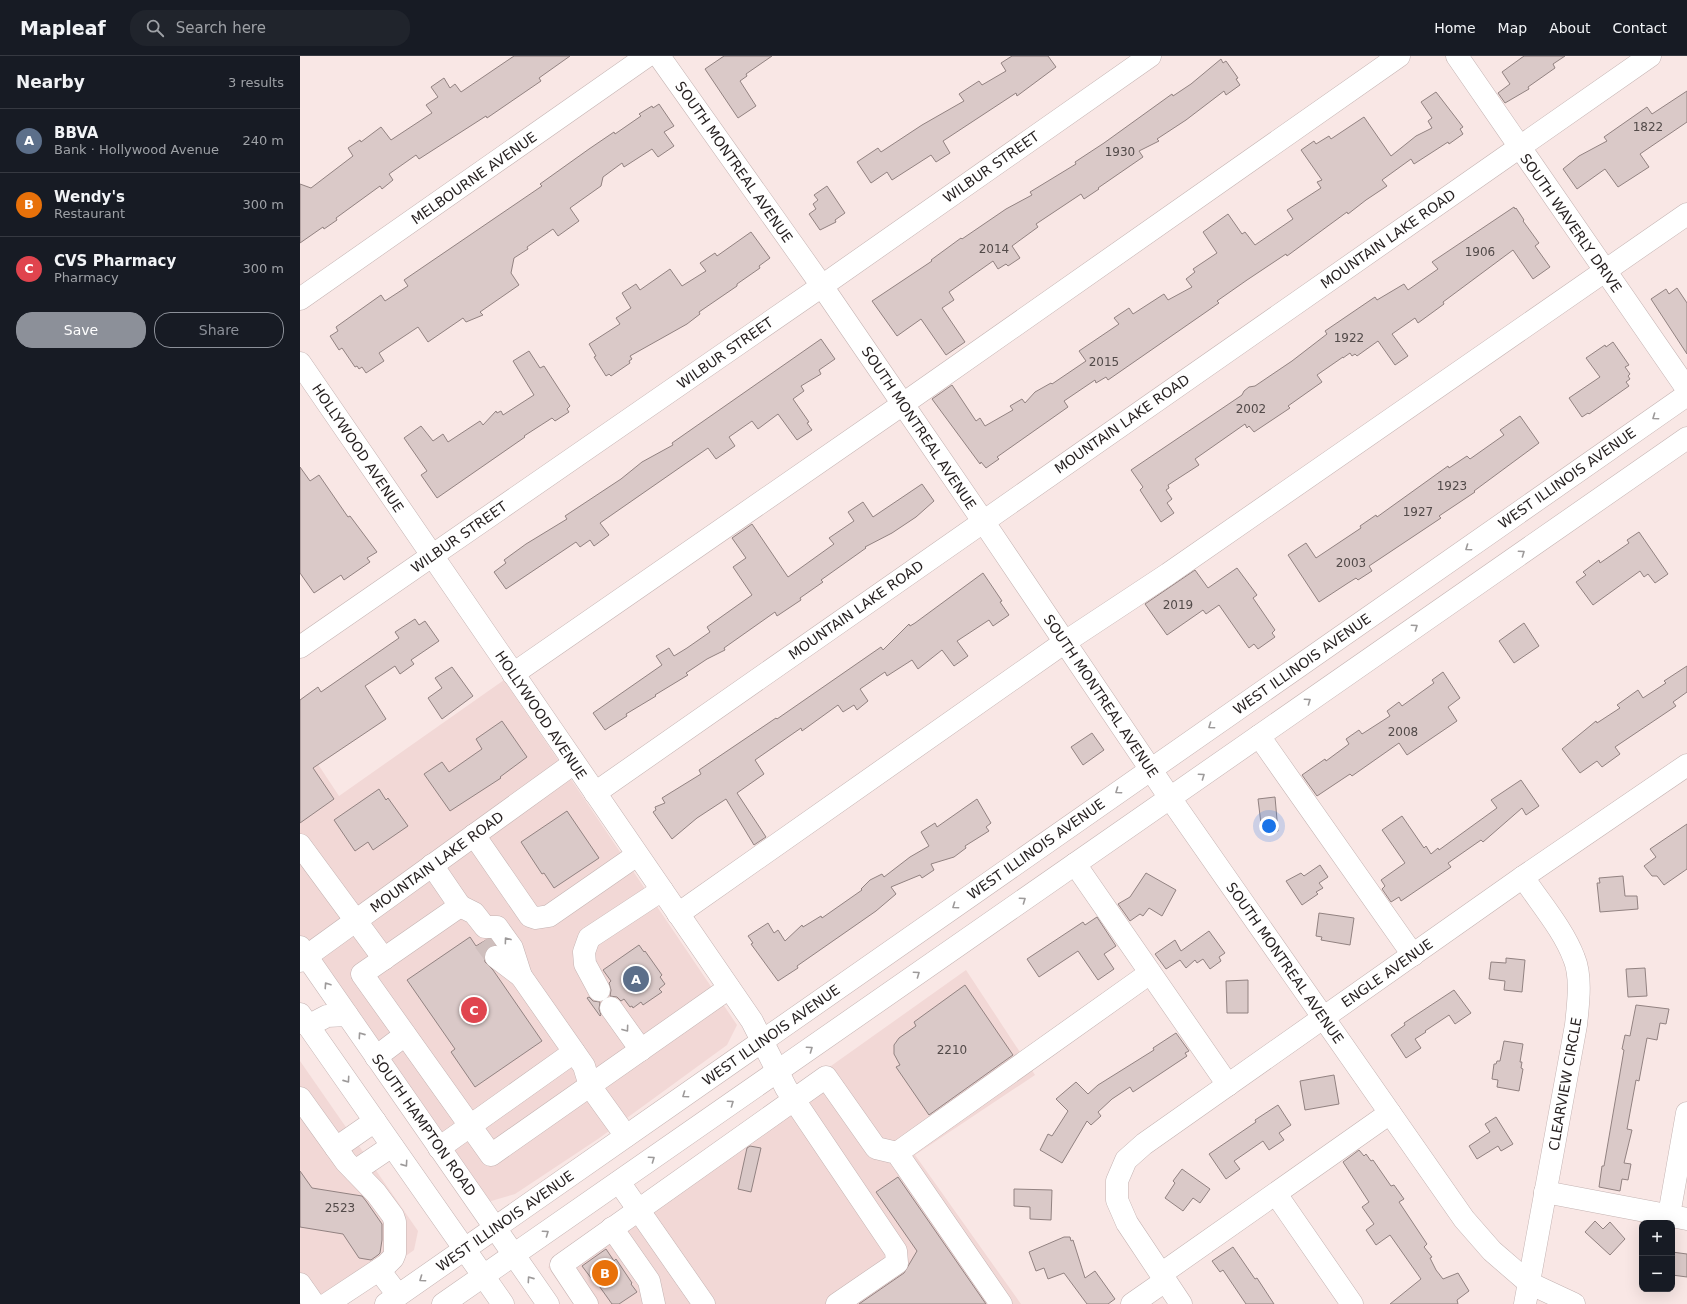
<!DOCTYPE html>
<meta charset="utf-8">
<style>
:root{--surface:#171b24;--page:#20242c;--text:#f1f3f6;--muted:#9ea1a6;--line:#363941;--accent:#8c9099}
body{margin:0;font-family:"DejaVu Sans",sans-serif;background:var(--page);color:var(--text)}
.controls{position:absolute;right:12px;bottom:12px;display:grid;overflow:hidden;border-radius:8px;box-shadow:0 4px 16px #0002}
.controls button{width:36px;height:36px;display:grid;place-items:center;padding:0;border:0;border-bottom:1px solid var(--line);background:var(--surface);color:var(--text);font:20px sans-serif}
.you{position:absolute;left:969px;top:770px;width:14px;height:14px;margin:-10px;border:3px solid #fff;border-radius:50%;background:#1a73e8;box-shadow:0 0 0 6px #1a73e833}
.badge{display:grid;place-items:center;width:26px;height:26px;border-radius:50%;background:var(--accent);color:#fff;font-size:13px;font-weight:700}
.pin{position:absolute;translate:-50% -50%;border:2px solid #fff;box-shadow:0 1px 4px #0006}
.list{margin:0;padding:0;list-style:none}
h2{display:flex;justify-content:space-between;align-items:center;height:52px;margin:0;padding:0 16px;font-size:17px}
h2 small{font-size:13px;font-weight:400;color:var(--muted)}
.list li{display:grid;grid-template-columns:26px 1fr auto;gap:12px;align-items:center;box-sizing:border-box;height:64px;padding:0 16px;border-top:1px solid var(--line)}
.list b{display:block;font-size:15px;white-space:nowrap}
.list p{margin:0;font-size:13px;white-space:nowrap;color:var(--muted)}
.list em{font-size:13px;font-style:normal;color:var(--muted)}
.actions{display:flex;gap:8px;padding:12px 16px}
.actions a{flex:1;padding:9px 0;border:1px solid var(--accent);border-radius:16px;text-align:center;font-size:14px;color:var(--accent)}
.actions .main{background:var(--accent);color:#fff}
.icon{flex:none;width:22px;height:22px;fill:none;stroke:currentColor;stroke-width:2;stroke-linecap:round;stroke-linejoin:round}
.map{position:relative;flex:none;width:1387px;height:1248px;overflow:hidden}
header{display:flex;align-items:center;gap:24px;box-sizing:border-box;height:56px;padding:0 20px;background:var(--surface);border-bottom:1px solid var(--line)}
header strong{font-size:19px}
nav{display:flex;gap:22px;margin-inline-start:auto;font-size:14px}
.search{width:280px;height:36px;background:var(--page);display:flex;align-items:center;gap:10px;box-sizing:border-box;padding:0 14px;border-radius:16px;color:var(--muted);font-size:15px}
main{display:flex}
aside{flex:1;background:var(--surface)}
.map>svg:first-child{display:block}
</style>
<header>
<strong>Mapleaf</strong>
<div class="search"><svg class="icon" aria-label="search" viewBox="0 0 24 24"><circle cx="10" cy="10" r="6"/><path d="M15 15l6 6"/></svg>Search here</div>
<nav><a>Home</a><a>Map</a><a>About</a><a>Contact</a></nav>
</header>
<main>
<aside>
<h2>Nearby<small>3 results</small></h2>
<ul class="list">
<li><span class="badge" style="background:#5c6f8a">A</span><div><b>BBVA</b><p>Bank · Hollywood Avenue</p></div><em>240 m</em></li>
<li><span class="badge" style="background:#e8710a">B</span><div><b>Wendy's</b><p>Restaurant</p></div><em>300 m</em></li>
<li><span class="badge" style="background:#e0444e">C</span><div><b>CVS Pharmacy</b><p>Pharmacy</p></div><em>300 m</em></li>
</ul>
<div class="actions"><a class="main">Save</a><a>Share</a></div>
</aside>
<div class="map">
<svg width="1387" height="1248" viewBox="0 0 1387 1248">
<rect width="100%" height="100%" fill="#f9e7e5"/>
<g fill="#f2d8d6">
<path d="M204 624 437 969 427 989 298 1083 215 1138 188 1146 0 880V681L39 740Z"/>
<path d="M666 914 735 1019 615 1099 721 1248H273L248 1211Z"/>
<path d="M0 1005 118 1175 114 1194 39 1248H0Z"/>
</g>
<g fill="#dac9c8" stroke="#928281">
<path d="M214 0H270L239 22 241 25 187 62 186 60 119 103 116 99 89 118 93 124 82 133 80 130 36 162 37 164 24 173 23 171 0 187V128L11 132 53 100 48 92 60 84 61 86 81 71 91 84 132 57 126 49 138 41 131 31 144 22 150 32 155 28 161 36Z"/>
<path d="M424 0H472L446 18 447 20 440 25 456 50 438 62 405 13Z"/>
<path d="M712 0H748L756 11 717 40 716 37 643 85 650 97 636 106 631 99 592 124 587 116 571 127 557 106 578 92 581 96 622 69 664 45 659 38 679 25 682 29 706 15 701 7Z"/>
<path d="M1224 0H1265L1253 8 1255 12 1228 31 1229 33 1205 47 1198 37 1210 28 1202 16Z"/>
<path d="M921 3 923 7 926 5 938 22 936 23 940 29 926 39 924 35 886 64 857 83 859 85 839 95 843 101 798 132 799 133 784 143 781 138 736 168 738 171 712 190 720 202 708 210 706 208 698 213 693 205 649 236 654 244 642 252 665 286 646 299 621 263 597 280 572 245 632 205 631 204 661 182 662 183 706 153 732 139 730 136 776 108 775 106 804 87 872 38 873 40 891 28Z"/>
<path d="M1387 35V66L1340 98 1349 111 1318 131 1305 113 1277 133 1263 113 1279 100 1307 85 1304 81 1347 51 1352 58Z"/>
<path d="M1136 36 1163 71 1160 73 1163 78 1149 88 1148 86 1114 108 1111 103 1082 124 1087 130 1066 144 1048 158 1047 156 987 200 986 198 947 224 917 245 919 247 808 324 806 321 796 327 795 324 764 345 768 351 697 401 699 403 686 412 681 406 680 408 632 343 652 329 676 365 680 362 685 370 713 354 710 350 722 343 725 347 735 336 751 327 752 328 786 305 779 295 819 268 814 262 829 252 833 258 864 238 868 244 892 231 886 223 895 216 893 213 917 197 903 176 928 158 942 178 945 176 955 189 993 163 987 154 1021 132 1017 126 1022 124 1001 94 1014 85 1016 88 1029 80 1031 83 1064 61 1091 100 1116 80 1132 72 1128 65 1132 62 1121 46Z"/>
<path d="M359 48 374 70 364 76 374 90 358 101 352 93 324 111 322 107 303 121 301 130 270 152 279 165 258 180 253 173 227 191 228 193 214 202 211 217 219 229 180 256 183 259 166 266 163 262 128 286 118 271 79 297 84 305 66 317 62 311 59 313 57 310 55 311 42 292 39 294 30 280 38 275 36 271 81 239 85 245 108 230 104 224 242 130 240 128 289 93 314 76 315 78 341 60 339 58 352 50 353 52Z"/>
<path d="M527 130 545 157 535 164 536 166 520 174 509 158 516 153 513 148 518 144 514 139Z"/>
<path d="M1214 151 1215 153 1216 152 1224 164 1223 165 1239 187 1235 190 1250 211 1233 223 1213 194 1143 246 1144 248 1118 267 1115 262 1092 278 1108 300 1095 309 1078 285 1057 300 1055 298 1052 300 1050 297 1043 302V301L1017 319 1022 326 988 350 990 352 954 376 949 370 947 372 945 368 895 403 899 409 868 429 869 432 866 434 872 443 867 447 874 457 861 466 840 434 843 431 831 414 942 339 944 335 949 331 955 330 992 305 1027 278 1025 275 1075 241 1077 244 1104 228 1108 234 1138 213 1132 206Z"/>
<path d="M451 176 470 202 459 210 460 212 437 228V230L399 256 400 258 387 268 330 300 332 303 329 305 330 307 311 320 309 318 306 320 294 301 296 300 289 288 320 268 316 262 331 252 322 237 336 228 340 234 370 213 382 230 406 215 400 207 415 197 417 200Z"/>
<path d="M1377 232 1387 247V298L1351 243 1366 233 1369 238Z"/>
<path d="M521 283 535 303 519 314 521 318 501 330 504 335 493 343 509 366 507 367 512 374 497 384 478 358 458 373 452 365 429 381 435 390 416 403 408 392 300 467 309 479 294 490 290 484 280 491 276 486 206 533 194 516 206 507 204 504 226 488 267 463 265 460 321 423 342 406 373 389 372 387Z"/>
<path d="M1313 286 1329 309 1325 311 1330 318 1328 320 1330 323 1326 326 1329 330 1289 358 1288 357 1282 361 1269 342 1300 321 1286 302 1305 289 1306 291Z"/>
<path d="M229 295 240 312 244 310 270 350 267 353 269 356 255 365 252 362 224 380 225 381 137 442 121 419 127 415 104 382 121 370 133 385 143 378 148 386 180 365 183 369 196 355 197 357 201 355 203 359 234 339 213 305Z"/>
<path d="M1220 360 1239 387 1174 435 1175 436 1139 460 1141 462 1069 510 1072 515 1058 524 1056 522 1048 527 1019 546 988 499 1006 487 1016 502 1061 472 1060 470 1076 459 1077 461 1148 410 1149 412 1167 400 1170 403 1204 379 1200 374Z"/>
<path d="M0 411 10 425 19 419 48 461 50 460 77 496 67 502 70 506 44 524 41 519 14 537 0 517Z"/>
<path d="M622 428 634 445 616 461 592 477 565 491 566 492 521 524 523 526 500 542 501 544 477 560 475 556 424 592 425 594 407 603 386 617 388 619 355 639 356 640 326 658 327 660 305 674 293 657 362 609 356 600 369 592 374 600 387 592 410 576 407 571 452 539 433 511 446 502 432 482 452 468 488 521 534 488 529 482 554 465 548 456 563 446 573 461Z"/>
<path d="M1339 476 1368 518 1355 527 1348 518 1344 521 1340 515 1293 549 1276 526 1286 519 1283 516 1299 504 1300 507 1329 487 1327 484Z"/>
<path d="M937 512 957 539 953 542 975 574 972 577 975 581 958 593 954 588 949 592 919 549 906 558 903 554 867 579 845 548 895 514 908 532Z"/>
<path d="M683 517 702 545 700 546 709 559 693 570 689 564 657 585 668 600 654 610 642 594 618 613 612 604 587 620 585 616 560 633 568 645 557 654 554 649 543 656 538 649 502 675 501 672 455 704 464 718 437 737 466 781 454 789 426 743 397 762 372 783 353 756 356 754 355 751 365 747 362 742 401 718 399 714 476 662 477 663 581 591 583 594 609 568 610 570 615 567Z"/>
<path d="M115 563 119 569 125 565 139 585 111 604 114 608 100 618 95 610 65 630 86 663 13 712 34 743 0 767V644L18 631 21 636 99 582 95 576Z"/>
<path d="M1224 567 1239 590 1214 607 1199 585Z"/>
<path d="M1387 610V636L1373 646 1376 650 1315 691 1320 698 1302 711 1297 705 1280 717 1262 693 1296 665 1297 667 1320 652 1317 649 1338 634 1343 642 1366 627 1364 625Z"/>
<path d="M152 611 173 640 142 663 128 642 142 632 135 622Z"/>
<path d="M1143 616 1160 642 1148 651 1157 665 1107 699 1099 687 1052 720 1050 718 1017 740 1002 719 1025 703 1026 705 1049 688 1046 683 1059 674 1062 678 1090 660 1087 655 1099 646 1102 650 1134 627 1132 624Z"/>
<path d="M202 665 227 701 200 721 201 722 150 755 124 718 142 706 149 716 182 693 176 683Z"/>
<path d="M792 677 804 694 783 709 771 691Z"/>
<path d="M1221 724 1239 750 1226 759 1222 752 1183 786 1181 784 1148 807 1151 811 1101 845 1099 841 1091 846 1082 833 1085 830 1081 824 1105 807 1082 774 1102 760 1124 792 1126 790 1131 798 1138 792 1139 794 1197 752 1191 744Z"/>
<path d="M79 733 86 744 88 742 108 770 73 794 68 786 55 795 34 764Z"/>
<path d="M975 741 978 775 962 776 958 743Z"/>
<path d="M677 743 691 767 686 771 689 775 665 790 666 792 654 801 631 808 634 814 622 822 620 819 591 831 596 838 576 855 497 910 498 912 478 925 451 888 453 887 448 880 468 867 474 877 478 874 485 885 502 869 503 871 521 860 522 862 562 834 561 833 570 824 582 818 584 821 610 801 629 790 621 776 635 767 637 771Z"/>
<path d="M267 755 299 802 254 832 244 817 242 818 221 786Z"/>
<path d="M1387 768V813L1364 829 1357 820H1352L1344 810 1356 801 1350 793Z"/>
<path d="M1020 809 1028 821 1019 827 1023 832 1016 836 1018 838 1002 849 986 825 1001 817 1004 820Z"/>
<path d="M846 817 876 834 862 860 849 852 843 860 840 858 830 865 818 848 830 841Z"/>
<path d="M1323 820 1325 840H1337L1338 853 1300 856 1297 827H1300L1299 822Z"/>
<path d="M1019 857 1054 862 1050 889 1021 884 1022 881 1016 880Z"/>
<path d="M797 861 816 890 804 898 814 913 798 924 778 895 739 921 727 903 783 866 785 869Z"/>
<path d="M909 875 925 897 919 901 921 905 910 913 903 903 897 907 895 904 886 912 880 904 866 913 855 898 875 884 881 895Z"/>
<path d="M170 881 176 890 186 884H191L194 889 186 894 184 900 185 906 193 914 242 985 175 1031 151 996 155 993 107 924Z"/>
<path d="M339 889 344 896 345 895 362 919 360 921 365 928 359 933 362 936 343 949 341 946 333 952 332 950 330 951 324 943 321 945 317 941 310 940 311 934 309 927 311 925 303 914Z"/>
<path d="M1206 902 1225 904 1222 936 1204 934 1205 925 1189 923 1191 906 1206 907Z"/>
<path d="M1345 912 1347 940 1328 941 1326 913Z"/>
<path d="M948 924V957H927L926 925Z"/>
<path d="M665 929 713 999 629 1059 596 1011 600 1009 594 998V989L599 982 616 970 614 966Z"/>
<path d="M1154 934 1171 957 1155 968 1149 959 1125 975 1126 976 1115 983 1121 992 1106 1002 1091 979 1105 969 1104 967Z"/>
<path d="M289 941 293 945 300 946 299 953 301 959 300 960 287 942Z"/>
<path d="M1336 949 1369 953 1366 968 1360 967 1357 984 1347 982 1339 1025 1336 1024 1327 1073 1332 1074 1324 1107 1331 1108 1328 1124 1322 1123 1320 1135 1299 1131 1302 1110H1304L1324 994 1322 993 1325 979 1330 980Z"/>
<path d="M876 977 889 995 885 997 887 1000 833 1036 830 1031 812 1043 798 1056 801 1060 791 1069 787 1065 762 1107 740 1094 748 1078 752 1080 768 1055 756 1043 776 1026 788 1038 798 1029 854 994 853 992Z"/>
<path d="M1204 985 1223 988 1220 1006H1222L1221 1012 1223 1013 1219 1035 1197 1031 1198 1024 1192 1023 1194 1008H1196L1197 1005H1200Z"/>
<path d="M1034 1019 1039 1048 1005 1054 1000 1025Z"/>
<path d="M978 1049 991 1069 979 1077 984 1084 969 1094 963 1085 934 1105 940 1113 926 1123 909 1098 956 1066 955 1064Z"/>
<path d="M1196 1061 1213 1088 1201 1095 1198 1090 1177 1103 1169 1090 1190 1076 1185 1068Z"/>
<path d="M450 1090 461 1092 451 1136 438 1133 447 1092Z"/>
<path d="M1059 1094 1064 1100 1066 1098 1071 1105 1073 1104 1091 1130 1094 1129 1104 1143 1099 1146 1127 1188 1124 1191 1132 1201 1130 1202 1136 1214 1143 1223 1158 1217 1169 1235 1157 1244 1158 1248H1090L1121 1223 1090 1179 1076 1189 1066 1174 1074 1168 1062 1151 1069 1146 1043 1106Z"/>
<path d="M882 1113 910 1133 900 1147 893 1142 883 1155 865 1142 875 1127 873 1125Z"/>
<path d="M0 1115 12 1132 62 1140 66 1145 82 1168V1184L80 1197 78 1199 71 1204 59 1202 43 1178 0 1171Z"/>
<path d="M598 1121 686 1248H559L604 1217 617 1195 576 1136Z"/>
<path d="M714 1133 752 1134 751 1164 730 1163V1151L714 1150Z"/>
<path d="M1295 1165 1303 1173 1310 1166 1325 1183 1310 1199 1285 1176Z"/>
<path d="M764 1181H770L771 1185 773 1184 785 1222 795 1215 815 1243 808 1248H787L764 1217 748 1223 744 1212 736 1215 729 1196Z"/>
<path d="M933 1191 955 1223 957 1222 974 1248H946L923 1214 920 1216 912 1205Z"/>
<path d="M306 1193 314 1205 316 1203 332 1227 331 1228 337 1236 319 1248H312L292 1220 291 1222 282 1210Z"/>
<path d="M1372 1196 1387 1198V1221L1372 1219Z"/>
</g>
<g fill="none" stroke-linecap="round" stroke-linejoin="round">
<path stroke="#cfbfbd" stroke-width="22" stroke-dasharray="22 11" stroke-linecap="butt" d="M184 885 196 901"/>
<defs>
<g id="minor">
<path d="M359 0 522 230 683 465 870 742 1164 1163 1192 1195 1229 1227 1274 1248"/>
<path d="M1157 0 1387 333"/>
<path d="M0 243 347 0"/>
<path d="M0 307 452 965 486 1032 596 1195 597 1207 537 1248"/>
<path d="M0 591 522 230 850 0"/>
<path d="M213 618 603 348 1099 0"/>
<path d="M959 680 1113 899"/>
<path d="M295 737 1350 0"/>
<path d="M174 779 230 860 236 862 249 860 337 799"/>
<path d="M0 789 84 903"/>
<path d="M775 808 928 1029"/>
<path d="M132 809 160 850 62 918 191 1099 429 932"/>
<path d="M1223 821C1240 847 1263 873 1274 902 1282 921 1278 949 1276 969L1225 1248"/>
<path d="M160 850 174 857 185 871H197L212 892 221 920 284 1010 290 1030 326 1080"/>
<path d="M378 858 765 586 868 518 1387 158"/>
<path d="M196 901 221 920"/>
<path d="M0 905 274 707"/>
<path d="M299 934 285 908 284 896 289 882 362 834"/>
<path d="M311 952 341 994"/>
<path d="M76 1001 105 979"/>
<path d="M0 1042 46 1106 76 1137 93 1160 95 1166V1197L93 1202 86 1209 27 1248"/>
<path d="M36 1092 75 1065"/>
<path d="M139 1092 274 996"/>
<path d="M597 1097 850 917"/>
<path d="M55 1115 92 1090"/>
<path d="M319 1126 404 1248"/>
<path d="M1245 1136 1387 1163"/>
<path d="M976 1138 1052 1248"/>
<path d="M1369 1159 1387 1057"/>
<path d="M312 1172 349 1225 354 1248"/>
<path d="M79 1214 98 1239"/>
<path d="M861 1218 1090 1057"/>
<path d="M0 1228 14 1248"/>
<path d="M287 1248 261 1209 526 1021 576 1092 597 1097 701 1248"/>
<path d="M832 1248 865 1225"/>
<path d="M881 1248 827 1167 817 1144V1125L826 1104 844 1088 1223 821 1387 709"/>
</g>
<g id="major">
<path d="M0 891 248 1248"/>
<path d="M0 958 203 1248"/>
<path d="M8 970 27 960 47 959"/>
<path d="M86 1248 1387 339"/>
<path d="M143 1248 1387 382"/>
</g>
</defs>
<use href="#minor" stroke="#c4b3b2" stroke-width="23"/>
<use href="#major" stroke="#c4b3b2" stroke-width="23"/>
<use href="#minor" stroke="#fff" stroke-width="22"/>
<use href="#major" stroke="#fff" stroke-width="22"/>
</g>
<defs><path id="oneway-chevron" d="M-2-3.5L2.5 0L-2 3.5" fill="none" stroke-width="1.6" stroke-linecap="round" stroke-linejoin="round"/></defs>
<g stroke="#9d9a9a">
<use href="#oneway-chevron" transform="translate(1355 361) rotate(145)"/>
<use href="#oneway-chevron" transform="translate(1168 492) rotate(145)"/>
<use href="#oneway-chevron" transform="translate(1222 497) rotate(-35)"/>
<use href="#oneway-chevron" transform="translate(1115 571) rotate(-35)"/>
<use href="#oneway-chevron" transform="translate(1008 645) rotate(-35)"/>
<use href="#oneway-chevron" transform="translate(911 670) rotate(145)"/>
<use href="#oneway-chevron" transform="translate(902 720) rotate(-35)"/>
<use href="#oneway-chevron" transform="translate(818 735) rotate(145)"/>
<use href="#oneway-chevron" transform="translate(723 844) rotate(-35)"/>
<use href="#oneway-chevron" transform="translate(655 850) rotate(145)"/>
<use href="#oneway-chevron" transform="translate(207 884) rotate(-126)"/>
<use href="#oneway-chevron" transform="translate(617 918) rotate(-35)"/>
<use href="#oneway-chevron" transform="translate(27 929) rotate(-124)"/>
<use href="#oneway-chevron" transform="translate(326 973) rotate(54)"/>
<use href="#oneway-chevron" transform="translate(61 979) rotate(-125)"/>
<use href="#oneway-chevron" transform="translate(510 993) rotate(-35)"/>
<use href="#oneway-chevron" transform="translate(47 1024) rotate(55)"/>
<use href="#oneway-chevron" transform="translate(385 1039) rotate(145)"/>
<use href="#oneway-chevron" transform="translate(431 1047) rotate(-35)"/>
<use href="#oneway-chevron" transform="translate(352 1103) rotate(-35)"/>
<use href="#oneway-chevron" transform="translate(105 1108) rotate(55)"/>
<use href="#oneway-chevron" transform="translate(246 1177) rotate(-35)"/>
<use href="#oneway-chevron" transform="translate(122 1223) rotate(145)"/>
<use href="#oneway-chevron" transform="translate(230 1223) rotate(-125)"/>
</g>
<g text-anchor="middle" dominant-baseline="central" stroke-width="4" stroke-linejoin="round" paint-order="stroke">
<g font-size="12" fill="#524a49">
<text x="1348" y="71">1822</text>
<text x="820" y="96">1930</text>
<text x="694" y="193">2014</text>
<text x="1180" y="196">1906</text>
<text x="1049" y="282">1922</text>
<text x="804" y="306">2015</text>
<text x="951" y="353">2002</text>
<text x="1152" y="430">1923</text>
<text x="1118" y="456">1927</text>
<text x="1051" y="507">2003</text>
<text x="878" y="549">2019</text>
<text x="1103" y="676">2008</text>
<text x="652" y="994">2210</text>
<text x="40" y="1152">2523</text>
</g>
<g font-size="14" fill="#251f1f" stroke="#fff">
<text transform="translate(434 106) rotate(55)">SOUTH MONTREAL AVENUE</text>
<text transform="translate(691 111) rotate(-35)">WILBUR STREET</text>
<text transform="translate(174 122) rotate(-35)">MELBOURNE AVENUE</text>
<text transform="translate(1271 167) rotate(55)">SOUTH WAVERLY DRIVE</text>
<text transform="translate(1088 183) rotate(-35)">MOUNTAIN LAKE ROAD</text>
<text transform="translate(425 297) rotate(-35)">WILBUR STREET</text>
<text transform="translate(822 368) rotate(-35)">MOUNTAIN LAKE ROAD</text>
<text transform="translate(619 372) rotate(56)">SOUTH MONTREAL AVENUE</text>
<text transform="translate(58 392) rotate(56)">HOLLYWOOD AVENUE</text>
<text transform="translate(1267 422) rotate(-35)">WEST ILLINOIS AVENUE</text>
<text transform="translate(159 481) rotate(-35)">WILBUR STREET</text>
<text transform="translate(556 554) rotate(-35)">MOUNTAIN LAKE ROAD</text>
<text transform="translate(1002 608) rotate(-35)">WEST ILLINOIS AVENUE</text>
<text transform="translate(801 640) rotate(56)">SOUTH MONTREAL AVENUE</text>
<text transform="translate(241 659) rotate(56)">HOLLYWOOD AVENUE</text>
<text transform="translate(736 793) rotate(-35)">WEST ILLINOIS AVENUE</text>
<text transform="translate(137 806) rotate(-36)">MOUNTAIN LAKE ROAD</text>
<text transform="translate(985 907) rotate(55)">SOUTH MONTREAL AVENUE</text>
<text transform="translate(1087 917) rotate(-35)">ENGLE AVENUE</text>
<text transform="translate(471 979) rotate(-35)">WEST ILLINOIS AVENUE</text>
<text transform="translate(1265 1028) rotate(-80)">CLEARVIEW CIRCLE</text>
<text transform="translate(124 1069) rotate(55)">SOUTH HAMPTON ROAD</text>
<text transform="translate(205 1165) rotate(-35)">WEST ILLINOIS AVENUE</text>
</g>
</g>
</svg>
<div class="controls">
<button>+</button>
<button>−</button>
</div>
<div class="you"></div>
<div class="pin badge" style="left:336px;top:923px;background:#5c6f8a">A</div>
<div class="pin badge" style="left:305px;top:1217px;background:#e8710a">B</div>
<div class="pin badge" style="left:174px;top:954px;background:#e0444e">C</div>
</div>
</main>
